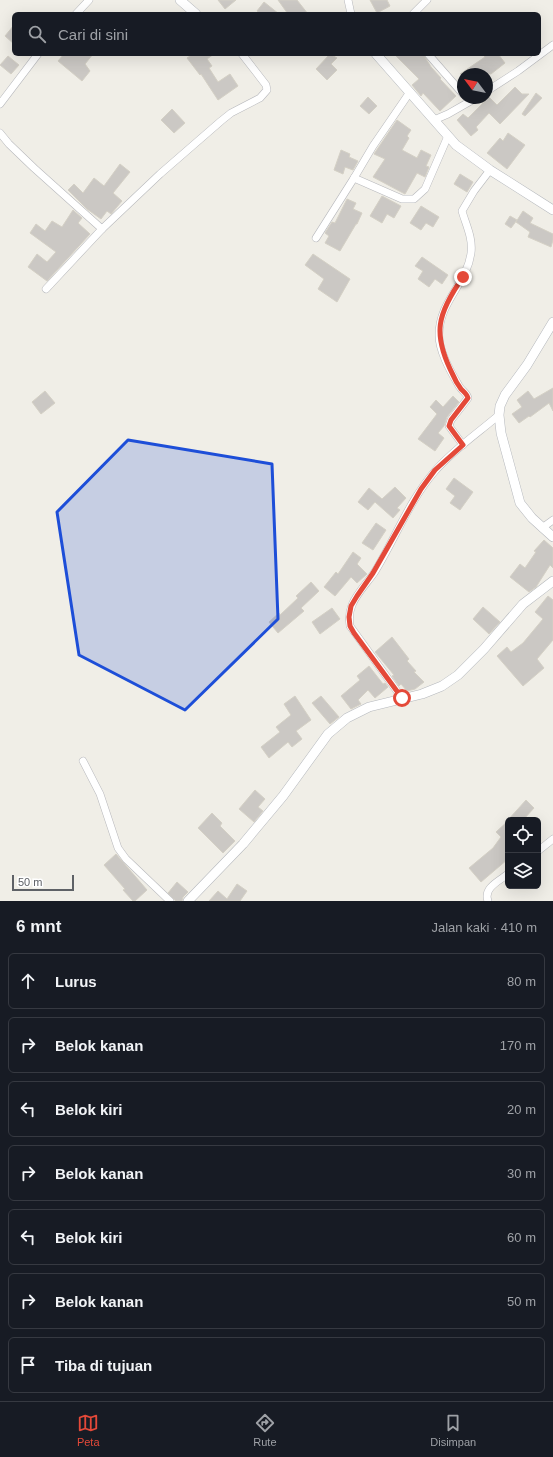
<!DOCTYPE html>
<html lang="id">
<meta charset="utf-8">
<style>
:root{--surface:#171b24;--page:#20242c;--text:#f1f3f6;--muted:#9ea1a6;--line:#363941;--accent:#e44939}
body{margin:0;font-family:Arial,sans-serif;background:var(--page);color:var(--text)}
.controls{position:absolute;right:12px;bottom:12px;display:grid;overflow:hidden;border-radius:6px;box-shadow:0 4px 16px #0002}
.controls button{width:36px;height:36px;display:grid;place-items:center;padding:0;border:0;border-bottom:1px solid var(--line);background:var(--surface);color:var(--text);font:20px sans-serif}
.compass{position:absolute;left:457px;top:68px;width:36px;height:36px;border-radius:50%;background:var(--surface);box-shadow:0 4px 16px #0002;rotate:302deg}
.scale{position:absolute;left:12px;bottom:10px;width:62px;box-sizing:border-box;padding-left:4px;border:2px solid #5e6166;border-top:0;font-size:11px;line-height:14px;white-space:nowrap;color:#5e6166;-webkit-text-stroke:3px #fff;paint-order:stroke}
.stop{position:absolute;width:12px;height:12px;margin:-9px;border:3px solid #e44939;border-radius:50%;background:#fff}
.stop.end{background:#e44939;border-color:#fff;box-shadow:0 1px 4px #0008}
.list{margin:0;padding:0;list-style:none}
h2{display:flex;justify-content:space-between;align-items:center;height:52px;margin:0;padding:0 16px;font-size:17px}
h2 small{font-size:13px;font-weight:400;color:var(--muted)}
.list li{display:grid;grid-template-columns:26px 1fr auto;gap:12px;align-items:center;box-sizing:border-box;height:56px;margin:0 8px 8px;padding:0 8px;border:1px solid var(--line);border-radius:6px}
.list b{display:block;font-size:15px;white-space:nowrap}
.list em{font-size:13px;font-style:normal;color:var(--muted)}
.icon{flex:none;width:22px;height:22px;fill:none;stroke:currentColor;stroke-width:2;stroke-linecap:round;stroke-linejoin:round}
.map{position:relative;flex:none;width:553px;height:901px;overflow:hidden}
.search{position:absolute;background:var(--surface);box-shadow:0 4px 16px #0002;left:12px;right:12px;top:12px;height:44px;display:flex;align-items:center;gap:10px;box-sizing:border-box;padding:0 14px;border-radius:6px;color:var(--muted);font-size:15px}
.sheet{height:500px;background:var(--surface)}
nav{display:flex;justify-content:space-around;align-items:center;box-sizing:border-box;height:56px;border-top:1px solid var(--line);background:var(--surface);font-size:11px;color:var(--muted)}
nav a{display:grid;justify-items:center;gap:2px}
nav .on{color:var(--accent)}
.map>svg:first-child{display:block}
</style>
<div class="map">
<svg width="553" height="901" viewBox="0 0 553 901">
<rect width="100%" height="100%" fill="#f0eee7"/>
<g fill="#cbc8c4" stroke="#d4d0c5">
<path d="M218 0H236L225 9Z"/>
<path d="M278 0H297L308 14H288Z"/>
<path d="M370 0H387L390 6 377 13Z"/>
<path d="M264 2 279 14H261L257 11Z"/>
<path d="M14 25V44L5 36Z"/>
<path d="M64 54H93L85 64 90 71 82 81 58 61Z"/>
<path d="M193 54H214L207 59 212 66 209 68 218 82 230 74 238 86 218 100 201 74 200 75 187 58Z"/>
<path d="M330 54 337 58 331 64 337 70 327 80 316 69Z"/>
<path d="M394 54H423L431 67 441 78 440 79 456 96 440 111 423 93 421 96 412 85 419 79Z"/>
<path d="M482 54H498L505 63 491 74H460L485 57Z"/>
<path d="M8 56 19 65 11 74 0 65Z"/>
<path d="M515 87 522 94H529L500 124 489 113 476 127 478 130 471 136 457 120 463 114 468 118 489 97 497 105Z"/>
<path d="M536 93 542 98 525 116 522 114Z"/>
<path d="M368 97 377 106 369 114 360 106Z"/>
<path d="M172 109 185 123 174 133 161 120Z"/>
<path d="M397 120 411 130 407 136 409 138 402 150 417 158 421 150 431 155 426 166 429 167 425 177 417 173 405 194 373 177 385 159 374 154Z"/>
<path d="M508 133 525 145 507 169 487 153 500 138 503 141Z"/>
<path d="M341 150 350 154 349 157 358 161 353 170 345 167 343 174 334 170Z"/>
<path d="M120 164 130 172 113 193 122 201 111 214 107 211 101 219 87 209 68 190 74 184 83 193 94 178 104 186Z"/>
<path d="M460 174 473 182 467 192 454 184Z"/>
<path d="M382 196 401 206 394 218 387 214 382 223 370 216Z"/>
<path d="M347 199 356 203 353 209 362 213 357 224H356L340 251 325 243 329 236 325 233 332 222 335 223Z"/>
<path d="M421 206 439 217 433 227 426 223 421 230 410 223Z"/>
<path d="M73 210 82 218 78 223 90 234 47 281 28 267 37 254 47 262 56 252 30 233 36 224 45 231 52 221 62 227Z"/>
<path d="M523 211 533 218 530 223 553 234V240L551 247 528 237 530 232 516 222Z"/>
<path d="M510 216 517 220 511 228 505 224Z"/>
<path d="M313 254 350 279 337 302 318 289 324 279 305 265Z"/>
<path d="M422 257 448 275 442 284 435 279 429 287 418 279 423 271 415 266Z"/>
<path d="M553 388V411L549 403 530 417 529 416 519 423 512 414 522 407 517 400 528 391 534 399Z"/>
<path d="M45 391 55 403 41 414 32 402Z"/>
<path d="M453 396 459 402 447 417 444 426 438 433 444 438 435 451 418 439 437 414 430 407 436 400 443 407Z"/>
<path d="M454 478 473 492 460 510 450 503 455 496 446 489Z"/>
<path d="M395 487 406 498 397 508 400 510 393 518 375 502 368 510 358 502 369 488 382 499Z"/>
<path d="M376 523 386 530 373 550 362 543Z"/>
<path d="M544 540 553 548V568L550 565 536 587 529 592 510 577 520 564 525 568 536 552 534 551Z"/>
<path d="M353 552 361 558 357 564 367 574 357 583 351 577 335 596 324 587 336 572 338 574Z"/>
<path d="M311 582 319 591 301 608 304 611 278 633 269 622 279 613 280 615 298 598 296 596Z"/>
<path d="M548 596 553 600V640L537 659 544 668 523 686 497 656 507 647 511 652 523 643 543 619 535 612Z"/>
<path d="M483 607 500 622 489 634 473 619Z"/>
<path d="M332 608 340 619 320 634 312 622Z"/>
<path d="M392 637 409 659 407 661 416 671 414 672 424 682 415 689 407 691 401 684 399 686 392 676 394 675 375 652Z"/>
<path d="M369 666 383 684 385 683 388 687 375 698 368 690 358 700 361 704 351 709 341 696 360 680 357 676Z"/>
<path d="M295 696 311 720 296 731 302 739 292 747 288 742 269 758 261 747 280 732 276 727 291 715 284 704Z"/>
<path d="M321 696 339 717 330 724 312 703Z"/>
<path d="M255 790 265 799 258 807 263 811 254 822 239 809Z"/>
<path d="M526 800 534 808 523 820H508Z"/>
<path d="M212 813 222 823 220 826 235 841 223 853 198 828Z"/>
<path d="M508 821V859L481 882 469 868 493 848 501 837 496 832Z"/>
<path d="M116 854 147 890 135 901H133L123 890 125 889 104 865Z"/>
<path d="M177 882 188 892 183 897 182 901H176L168 893Z"/>
<path d="M237 884 247 891 240 901H209L218 891 227 899Z"/>
</g>
<g fill="none" stroke-linecap="round" stroke-linejoin="round">
<defs>
<g id="street">
<path d="M348 0 351 14"/>
<path d="M76 14 89 0"/>
<path d="M413 14 427 0"/>
<path d="M428 54 463 94"/>
<path d="M487 91 518 71 553 45"/>
<path d="M0 104 38 54"/>
<path d="M434 120 448 114 476 98"/>
<path d="M0 133 9 144 34 168 102 229 160 174 221 121 231 113 260 98 267 90 266 85 242 54"/>
<path d="M354 178 402 199H414L425 189 448 136"/>
<path d="M316 238 354 178 373 146 410 92"/>
<path d="M46 289 102 229"/>
<path d="M463 445 449 426 451 420 468 398C467 393 462 391 459 386 451 372 439 352 439 335 439 301 467 284 471 253 473 238 466 225 462 211L474 191 490 170"/>
<path d="M542 528 553 520"/>
<path d="M402 698 350 626C349 619 349 612 352 605 357 593 367 583 374 573 395 539 409 501 435 471 453 450 478 433 499 415"/>
<path d="M83 761 100 794 118 848 126 859 170 901"/>
<path d="M538 851 553 839"/>
<path d="M488 901C483 888 499 881 508 874"/>
</g>
<g id="secondary">
<path d="M180 0 196 14"/>
<path d="M376 54 456 145 490 170 553 210"/>
<path d="M553 322 527 365 505 395 500 406 499 415 501 433 520 503 532 518 553 537"/>
<path d="M188 901 243 844 283 796 328 734 347 718 369 707 422 694 442 686 458 675 484 649 523 604 553 581"/>
</g>
</defs>
<use href="#street" stroke="#b7b8bc" stroke-width="8"/>
<use href="#secondary" stroke="#b5b8bd" stroke-width="10"/>
<use href="#street" stroke="#fff" stroke-width="7"/>
<use href="#secondary" stroke="#fff" stroke-width="9"/>
</g>
<g fill="none" stroke-linecap="round" stroke-linejoin="round">
<path stroke="#e44939" stroke-width="5" d="M402 698 354 633 350 626 349 617 351 606 357 596 373 573 421 489 435 470 463 445 449 426 451 420 468 398C467 394 464 392 461 389 458 385 455 380 453 375 432 334 437 314 463 277"/>
</g>
<path fill="#1d4ed8" fill-opacity="0.2" stroke="#1d4ed8" stroke-width="3" stroke-linejoin="round" d="M128 440 272 464 278 619 185 710 79 655 57 512Z"/>
</svg>
<div class="controls">
<button><svg class="icon" aria-label="locate" viewBox="0 0 24 24"><circle cx="12" cy="12" r="6"/><path d="M12 2v4M12 18v4M2 12h4M18 12h4"/></svg></button>
<button><svg class="icon" aria-label="layers" viewBox="0 0 24 24"><path d="M12 4l9 5-9 5-9-5zM3 14l9 5 9-5"/></svg></button>
</div>
<svg class="compass" viewBox="-18 -18 36 36"><path d="M0-13l5 13h-10z" fill="#e53935"/><path d="M0 13l5-13h-10z" fill="#9ea1a6"/></svg>
<div class="scale">50 m</div>
<div class="stop" style="left:402px;top:698px"></div>
<div class="stop end" style="left:463px;top:277px"></div>
<div class="search"><svg class="icon" aria-label="search" viewBox="0 0 24 24"><circle cx="10" cy="10" r="6"/><path d="M15 15l6 6"/></svg>Cari di sini</div>
</div>
<section class="sheet">
<h2>6 mnt<small>Jalan kaki · 410 m</small></h2>
<ul class="list">
<li><svg class="icon" aria-label="ahead" viewBox="0 0 24 24"><path d="M12 20V5M6 11l6-6 6 6"/></svg><div><b>Lurus</b></div><em>80 m</em></li>
<li><svg class="icon" aria-label="right" viewBox="0 0 24 24"><path d="M7 20v-9h11M14 6l5 5-5 5"/></svg><div><b>Belok kanan</b></div><em>170 m</em></li>
<li><svg class="icon" aria-label="left" viewBox="0 0 24 24"><path d="M17 20v-9H6M10 6l-5 5 5 5"/></svg><div><b>Belok kiri</b></div><em>20 m</em></li>
<li><svg class="icon" aria-label="right" viewBox="0 0 24 24"><path d="M7 20v-9h11M14 6l5 5-5 5"/></svg><div><b>Belok kanan</b></div><em>30 m</em></li>
<li><svg class="icon" aria-label="left" viewBox="0 0 24 24"><path d="M17 20v-9H6M10 6l-5 5 5 5"/></svg><div><b>Belok kiri</b></div><em>60 m</em></li>
<li><svg class="icon" aria-label="right" viewBox="0 0 24 24"><path d="M7 20v-9h11M14 6l5 5-5 5"/></svg><div><b>Belok kanan</b></div><em>50 m</em></li>
<li><svg class="icon" aria-label="arrive" viewBox="0 0 24 24"><path d="M6 21V4h12l-3 4 3 4H6"/></svg><div><b>Tiba di tujuan</b></div></li>
</ul>
</section>
<nav>
<a class="on"><svg class="icon" aria-label="map" viewBox="0 0 24 24"><path d="M3 6l6-2 6 2 6-2v14l-6 2-6-2-6 2zM9 4v14M15 6v14"/></svg>Peta</a>
<a><svg class="icon" aria-label="directions" viewBox="0 0 24 24"><path d="M12 3l9 9-9 9-9-9zM9 14v-3h6M13 9l2 2-2 2"/></svg>Rute</a>
<a><svg class="icon" aria-label="saved" viewBox="0 0 24 24"><path d="M7 4h10v16l-5-4-5 4z"/></svg>Disimpan</a>
</nav>
